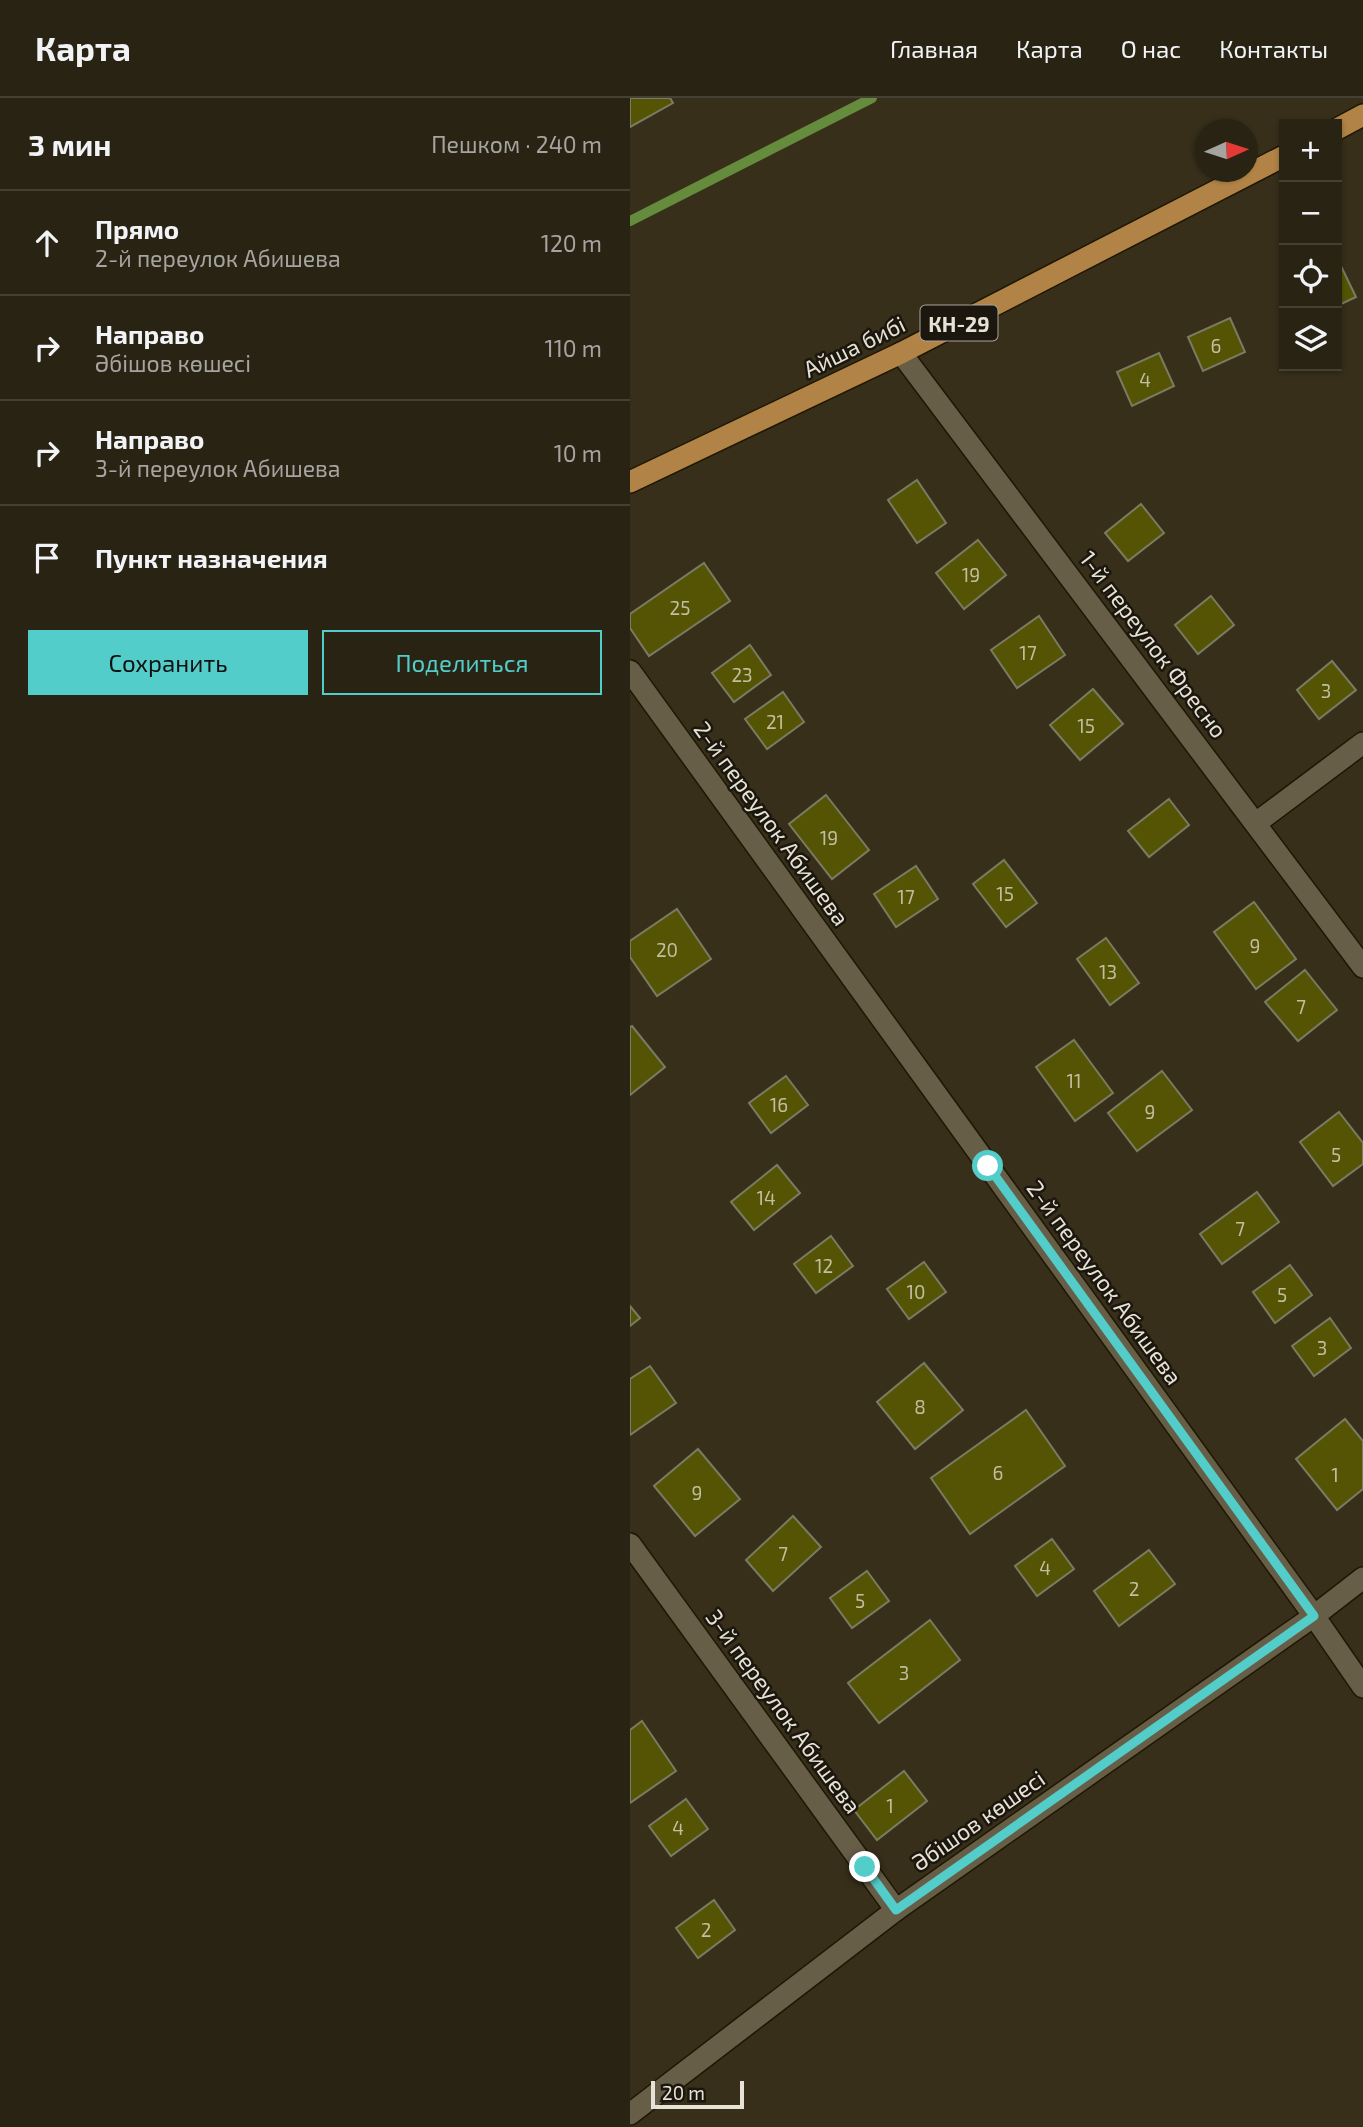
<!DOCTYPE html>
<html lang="ru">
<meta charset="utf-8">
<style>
:root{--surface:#292314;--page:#352f22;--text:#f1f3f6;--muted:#a5a4a0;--line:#454034;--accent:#53cdc9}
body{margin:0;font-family:"Exo 2",sans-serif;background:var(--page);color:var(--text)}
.controls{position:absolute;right:21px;top:21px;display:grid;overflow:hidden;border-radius:0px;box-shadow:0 2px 5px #0004}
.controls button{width:63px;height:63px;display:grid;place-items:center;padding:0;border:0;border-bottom:2px solid var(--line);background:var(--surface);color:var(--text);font:35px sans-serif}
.compass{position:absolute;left:565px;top:21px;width:63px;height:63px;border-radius:50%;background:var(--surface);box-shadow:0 2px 5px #0004;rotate:87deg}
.scale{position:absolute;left:21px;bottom:18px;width:93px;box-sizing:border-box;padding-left:7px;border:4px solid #e6e2d5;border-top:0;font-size:19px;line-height:24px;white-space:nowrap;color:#e6e2d5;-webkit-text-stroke:5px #1b170e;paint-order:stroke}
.stop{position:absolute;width:21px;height:21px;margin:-16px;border:5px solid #53cdc9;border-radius:50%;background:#fff}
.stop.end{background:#53cdc9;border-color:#fff;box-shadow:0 2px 7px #0008}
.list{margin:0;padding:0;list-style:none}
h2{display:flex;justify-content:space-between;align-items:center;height:91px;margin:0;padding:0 28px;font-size:30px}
h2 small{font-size:23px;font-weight:400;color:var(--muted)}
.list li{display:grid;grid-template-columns:46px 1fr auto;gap:21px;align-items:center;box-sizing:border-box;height:105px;padding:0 28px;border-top:2px solid var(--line)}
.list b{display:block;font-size:26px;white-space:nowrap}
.list p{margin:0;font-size:23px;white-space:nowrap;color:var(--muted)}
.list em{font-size:23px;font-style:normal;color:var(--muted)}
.actions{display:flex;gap:14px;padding:21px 28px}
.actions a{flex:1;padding:16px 0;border:2px solid var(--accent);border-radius:0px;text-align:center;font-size:24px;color:var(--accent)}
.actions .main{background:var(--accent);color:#111}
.icon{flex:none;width:38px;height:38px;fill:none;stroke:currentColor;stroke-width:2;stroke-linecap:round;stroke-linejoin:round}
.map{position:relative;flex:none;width:733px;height:2029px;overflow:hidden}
header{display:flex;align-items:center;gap:42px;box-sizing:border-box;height:98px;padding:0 35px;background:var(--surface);border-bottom:2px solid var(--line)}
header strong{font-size:33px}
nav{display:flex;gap:38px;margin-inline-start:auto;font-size:24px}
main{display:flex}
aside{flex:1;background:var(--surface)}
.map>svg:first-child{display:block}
</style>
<header>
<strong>Карта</strong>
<nav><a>Главная</a><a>Карта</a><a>О нас</a><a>Контакты</a></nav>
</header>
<main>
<aside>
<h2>3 мин<small>Пешком · 240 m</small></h2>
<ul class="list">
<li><svg class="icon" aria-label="ahead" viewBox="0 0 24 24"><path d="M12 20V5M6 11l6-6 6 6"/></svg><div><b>Прямо</b><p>2-й переулок Абишева</p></div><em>120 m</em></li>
<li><svg class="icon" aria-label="right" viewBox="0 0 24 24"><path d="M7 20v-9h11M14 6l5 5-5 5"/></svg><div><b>Направо</b><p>Әбішов көшесі</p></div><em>110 m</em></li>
<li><svg class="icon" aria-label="right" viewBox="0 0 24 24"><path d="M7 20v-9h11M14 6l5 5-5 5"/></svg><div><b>Направо</b><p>3-й переулок Абишева</p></div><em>10 m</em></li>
<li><svg class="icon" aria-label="arrive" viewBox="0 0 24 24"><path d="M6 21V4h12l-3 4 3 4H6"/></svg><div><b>Пункт назначения</b></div></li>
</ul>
<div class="actions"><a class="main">Сохранить</a><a>Поделиться</a></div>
</aside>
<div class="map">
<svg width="733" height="2029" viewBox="0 0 733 2029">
<rect width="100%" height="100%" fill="#372f1a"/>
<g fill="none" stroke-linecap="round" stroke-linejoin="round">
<path stroke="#658b3d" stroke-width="10" d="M0 123 242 0"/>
</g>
<g fill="#545404" stroke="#7a7b63" stroke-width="2">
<path d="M0 0H40L43 5 0 29Z"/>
<path d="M710 166 726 199 707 208V167Z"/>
<path d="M600 220 615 254 573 273 558 239Z"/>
<path d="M529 255 544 288 502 308 487 274Z"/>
<path d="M287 382 316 425 287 445 258 402Z"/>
<path d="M511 406 534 435 498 463 475 435Z"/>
<path d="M348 442 376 477 334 511 306 475Z"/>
<path d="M74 465 100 503 19 558 0 530V516Z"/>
<path d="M581 498 604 527 568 556 545 527Z"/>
<path d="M409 518 435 557 387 590 361 552Z"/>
<path d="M120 547 141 577 104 604 82 575Z"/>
<path d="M702 563 726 592 689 621 667 592Z"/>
<path d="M463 591 493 626 450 662 420 627Z"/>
<path d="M153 594 174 624 137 651 115 621Z"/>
<path d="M196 697 239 752 202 781 159 726Z"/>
<path d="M539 701 559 727 519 759 498 733Z"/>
<path d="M374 762 407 805 376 829 343 786Z"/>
<path d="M286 768 308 801 266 829 244 796Z"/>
<path d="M624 804 666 861 626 891 584 834Z"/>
<path d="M47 811 81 861 27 898 0 859V843Z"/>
<path d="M476 840 509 885 480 907 447 861Z"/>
<path d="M675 872 707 912 668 943 635 904Z"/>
<path d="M2 928 35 969 0 997V929Z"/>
<path d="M444 942 483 995 445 1023 406 969Z"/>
<path d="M532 973 562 1012 507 1053 478 1015Z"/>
<path d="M156 978 178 1007 141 1035 119 1005Z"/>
<path d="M709 1014 733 1045V1066L703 1088 670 1044Z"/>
<path d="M147 1067 170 1095 124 1132 101 1104Z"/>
<path d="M627 1094 649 1124 592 1166 570 1136Z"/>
<path d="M201 1138 223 1168 186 1195 164 1166Z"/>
<path d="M294 1164 316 1194 279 1221 257 1191Z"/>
<path d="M660 1167 682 1197 645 1225 623 1194Z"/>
<path d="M0 1208 10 1220 0 1228Z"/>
<path d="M700 1220 721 1250 684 1278 662 1248Z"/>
<path d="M294 1265 333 1312 285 1351 247 1304Z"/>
<path d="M20 1268 46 1305 0 1337V1281Z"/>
<path d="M396 1312 435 1368 340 1436 301 1380Z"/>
<path d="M715 1321 733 1343V1391L707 1412 666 1361Z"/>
<path d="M68 1351 110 1401 65 1438 24 1388Z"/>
<path d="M163 1418 191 1449 143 1493 116 1462Z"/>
<path d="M422 1441 444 1471 407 1498 385 1468Z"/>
<path d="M519 1452 545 1486 489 1528 464 1493Z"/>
<path d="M237 1473 259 1503 222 1530 200 1500Z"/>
<path d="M300 1522 330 1562 249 1625 218 1585Z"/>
<path d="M12 1623 46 1673 0 1705V1632Z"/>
<path d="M274 1673 297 1703 247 1742 224 1712Z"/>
<path d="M56 1701 78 1731 41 1758 19 1728Z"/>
<path d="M84 1802 105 1832 68 1860 46 1830Z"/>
</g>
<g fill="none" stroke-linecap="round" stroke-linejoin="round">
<defs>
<g id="street">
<path d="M271 255 733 869"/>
<path d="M0 573 684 1518 733 1589"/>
<path d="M626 725 733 645"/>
<path d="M0 1446 266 1812"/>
<path d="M0 2016 266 1812 684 1518 733 1480"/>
</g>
<g id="primary">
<path d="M707 31 733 17"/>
<path d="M0 384 271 255 654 58"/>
</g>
</defs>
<use href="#street" stroke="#1e1703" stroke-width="24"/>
<use href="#primary" stroke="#1e1703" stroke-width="24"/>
<use href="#street" stroke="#675e48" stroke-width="21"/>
<use href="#primary" stroke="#b18346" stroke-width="21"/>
</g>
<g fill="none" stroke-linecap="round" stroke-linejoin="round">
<path stroke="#53cdc9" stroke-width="9" d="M235 1769 266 1812 684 1518 358 1068"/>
</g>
<g text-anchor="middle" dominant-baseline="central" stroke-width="5" stroke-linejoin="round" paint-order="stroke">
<g font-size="19" fill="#c2bea1">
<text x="586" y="247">6</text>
<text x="515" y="281">4</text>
<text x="341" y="476">19</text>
<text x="50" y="509">25</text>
<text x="398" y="554">17</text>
<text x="112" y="576">23</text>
<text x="696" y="592">3</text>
<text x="145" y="623">21</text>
<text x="456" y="627">15</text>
<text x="199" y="739">19</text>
<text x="375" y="795">15</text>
<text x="276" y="798">17</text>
<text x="625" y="847">9</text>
<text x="37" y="851">20</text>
<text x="478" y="873">13</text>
<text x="671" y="908">7</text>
<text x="444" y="982">11</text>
<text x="149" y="1006">16</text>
<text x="520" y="1013">9</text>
<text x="706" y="1056">5</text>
<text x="136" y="1099">14</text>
<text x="610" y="1130">7</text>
<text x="194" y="1167">12</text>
<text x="286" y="1193">10</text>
<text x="652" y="1196">5</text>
<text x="692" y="1249">3</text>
<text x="290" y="1308">8</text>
<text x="368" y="1374">6</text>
<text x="705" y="1376">1</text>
<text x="67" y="1394">9</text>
<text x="153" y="1455">7</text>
<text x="415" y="1469">4</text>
<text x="504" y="1490">2</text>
<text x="230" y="1502">5</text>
<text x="274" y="1574">3</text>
<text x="260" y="1707">1</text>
<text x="48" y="1729">4</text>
<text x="76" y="1831">2</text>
</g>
<rect fill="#1b170e" stroke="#a9a599" stroke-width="2" x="290.5" y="207.5" width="77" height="35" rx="5"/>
<g font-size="21" font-weight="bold" fill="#e6e2d5">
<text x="329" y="225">КН-29</text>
</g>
<g font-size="23" fill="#e6e2d5" stroke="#1b170e">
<text transform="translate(224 248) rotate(-26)">Айша бибі</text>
<text transform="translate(524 546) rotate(53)">1-й переулок Фресно</text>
<text transform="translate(142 725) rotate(54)">2-й переулок Абишева</text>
<text transform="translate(475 1184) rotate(54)">2-й переулок Абишева</text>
<text transform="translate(154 1613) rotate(54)">3-й переулок Абишева</text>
<text transform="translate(348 1722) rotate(-35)">Әбішов көшесі</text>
</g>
</g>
</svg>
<div class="controls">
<button>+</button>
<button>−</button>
<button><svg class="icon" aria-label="locate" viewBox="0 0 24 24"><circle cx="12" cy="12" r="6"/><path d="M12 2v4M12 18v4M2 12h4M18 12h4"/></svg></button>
<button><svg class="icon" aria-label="layers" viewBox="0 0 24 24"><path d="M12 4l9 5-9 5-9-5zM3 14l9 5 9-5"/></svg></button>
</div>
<svg class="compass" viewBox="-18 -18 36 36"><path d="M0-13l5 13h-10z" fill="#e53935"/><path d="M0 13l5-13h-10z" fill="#a5a4a0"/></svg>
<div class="scale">20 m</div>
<div class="stop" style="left:358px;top:1068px"></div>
<div class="stop end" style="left:235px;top:1769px"></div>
</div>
</main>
